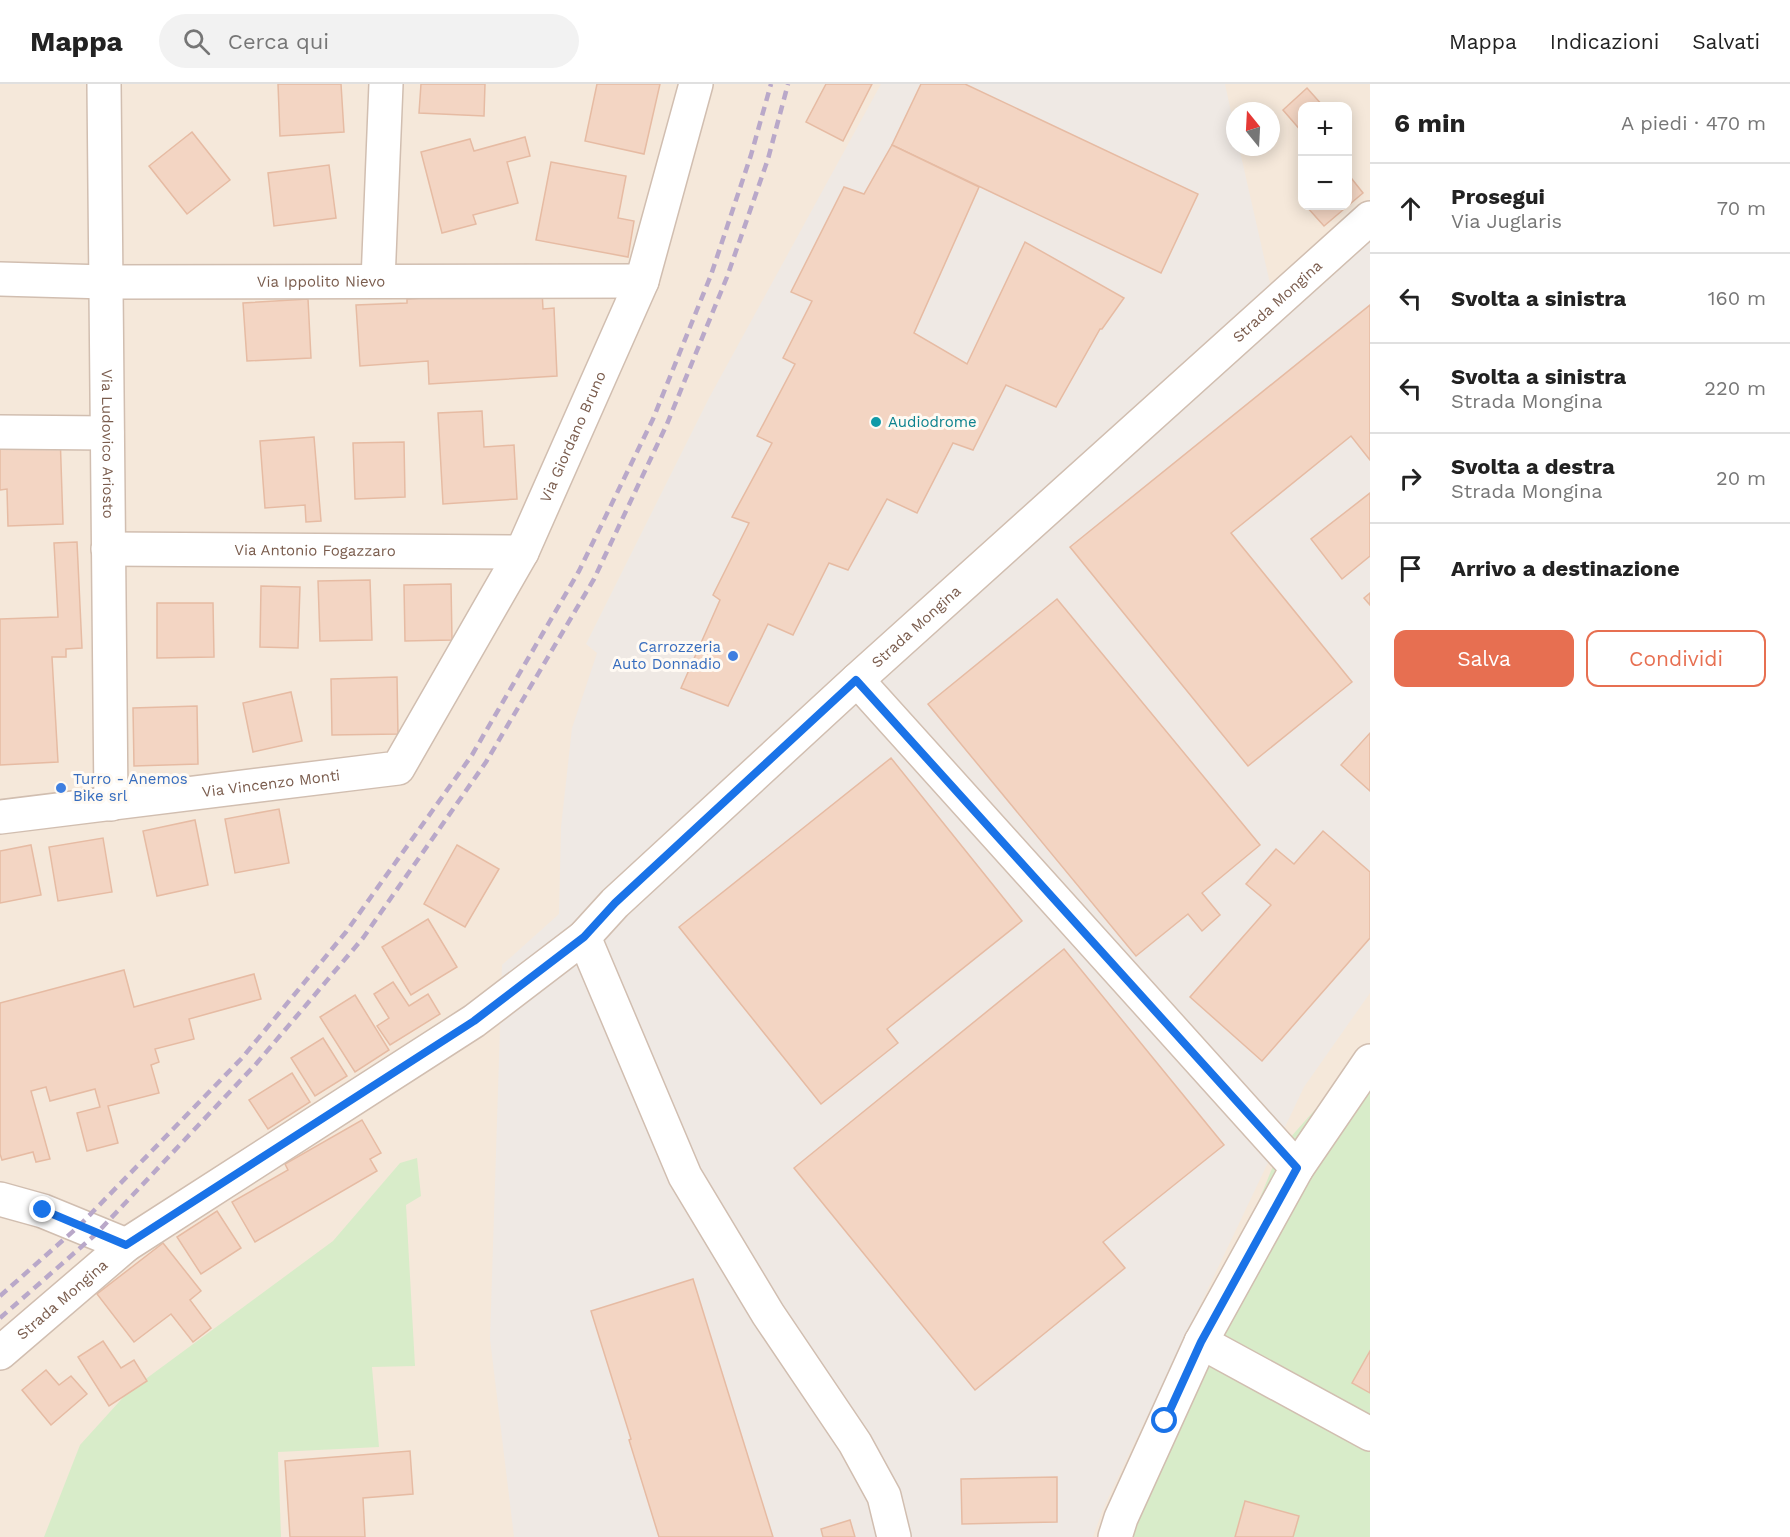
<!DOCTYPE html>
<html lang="it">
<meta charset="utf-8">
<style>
:root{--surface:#fff;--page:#f2f2f2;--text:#222;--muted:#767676;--line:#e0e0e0;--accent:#e76f51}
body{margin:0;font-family:"Work Sans",sans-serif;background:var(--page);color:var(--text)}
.controls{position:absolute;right:18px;top:18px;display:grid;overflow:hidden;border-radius:12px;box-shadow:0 3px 15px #0003}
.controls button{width:54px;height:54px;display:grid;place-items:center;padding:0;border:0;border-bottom:2px solid var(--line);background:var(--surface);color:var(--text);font:30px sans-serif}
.compass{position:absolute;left:1226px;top:18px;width:54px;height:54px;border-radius:50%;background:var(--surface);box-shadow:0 3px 15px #0003;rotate:342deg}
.stop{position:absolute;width:18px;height:18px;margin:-14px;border:4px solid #1a73e8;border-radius:50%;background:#fff}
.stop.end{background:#1a73e8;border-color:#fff;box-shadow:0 2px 6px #0008}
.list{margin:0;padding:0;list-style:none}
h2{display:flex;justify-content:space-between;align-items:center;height:78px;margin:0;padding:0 24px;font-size:26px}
h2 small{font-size:20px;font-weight:400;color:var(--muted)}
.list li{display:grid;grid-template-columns:39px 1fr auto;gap:18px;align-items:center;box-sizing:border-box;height:90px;padding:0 24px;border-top:2px solid var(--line)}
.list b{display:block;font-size:22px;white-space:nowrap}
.list p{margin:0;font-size:20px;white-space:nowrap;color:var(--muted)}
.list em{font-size:20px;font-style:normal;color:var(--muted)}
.actions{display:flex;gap:12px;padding:18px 24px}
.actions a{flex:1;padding:14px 0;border:2px solid var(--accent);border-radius:12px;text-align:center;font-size:21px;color:var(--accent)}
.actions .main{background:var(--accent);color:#fff}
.icon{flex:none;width:33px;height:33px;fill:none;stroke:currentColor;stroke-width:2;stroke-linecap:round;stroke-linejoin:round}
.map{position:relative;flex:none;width:1370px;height:1453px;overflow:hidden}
header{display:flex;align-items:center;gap:36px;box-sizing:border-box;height:84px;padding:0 30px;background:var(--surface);border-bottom:2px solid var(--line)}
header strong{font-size:28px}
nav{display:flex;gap:33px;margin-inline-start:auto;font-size:21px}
.search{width:420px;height:54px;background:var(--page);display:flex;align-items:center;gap:15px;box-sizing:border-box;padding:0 21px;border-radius:33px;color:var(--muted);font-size:22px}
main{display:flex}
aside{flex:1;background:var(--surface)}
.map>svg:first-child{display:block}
</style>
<header>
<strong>Mappa</strong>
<div class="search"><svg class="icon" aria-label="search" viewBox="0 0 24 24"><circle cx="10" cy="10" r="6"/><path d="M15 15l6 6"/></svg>Cerca qui</div>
<nav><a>Mappa</a><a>Indicazioni</a><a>Salvati</a></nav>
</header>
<main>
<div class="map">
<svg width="1370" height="1453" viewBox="0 0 1370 1453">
<rect width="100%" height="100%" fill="#fdf6ec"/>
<path fill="#f5e8da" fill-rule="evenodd" d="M0 0H1370V1453H0ZM1302 22H1348V122H1302ZM1235 27H1271V63H1235Z"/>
<path fill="#efe9e4" d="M881 0H1225L1235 46V63H1239L1271 204 1370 115V909L1304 1003 1103 1425 1093 1453H514L490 1255 502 881 559 830 561 743 572 644 597 569 586 560 709 314Z"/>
<g fill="#d8ecc9">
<path d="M1370 964V1453H1117L1201 1258 1280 1065Z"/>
<path d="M417 1074 421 1112 406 1121 415 1282 372 1283 379 1363 278 1368 281 1453H44L80 1361 128 1308 333 1157 400 1079Z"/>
</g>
<g fill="#f3d5c3" stroke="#e6bba3" stroke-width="1.5">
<path d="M278 0H341L344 48 280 52Z"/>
<path d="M421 0H485L484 32 419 29Z"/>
<path d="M597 0H660L644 70 585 57Z"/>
<path d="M826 0H872L843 57 806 38Z"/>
<path d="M921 0H965L1198 110 1161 189 892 61Z"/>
<path d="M1307 4 1323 22H1302V48L1283 26Z"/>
<path d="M192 48 230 96 187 130 149 82Z"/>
<path d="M525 53 530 72 507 78 518 119 473 131 476 140 442 149 421 68 470 55 474 67Z"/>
<path d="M892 61 979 103 914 249 967 280 1025 158 1124 214 1102 245H1100L1056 323 1006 301 973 366 953 359 917 429 887 415 848 486 829 479 793 551 768 540 728 622 681 604 720 516 713 511 749 439 732 433 772 359 757 352 795 280 783 274 812 217 791 208 844 103 864 110Z"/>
<path d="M551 78 626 92 618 134 634 137 628 173 536 156Z"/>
<path d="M329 81 336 134 274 142 268 89Z"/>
<path d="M1348 90 1363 109 1324 142 1306 122H1348Z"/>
<path d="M542 207 543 225 554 224 557 292 429 300 428 277 360 282 356 221 407 219V215Z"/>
<path d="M308 215 311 274 247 277 243 219Z"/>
<path d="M1370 221V376L1351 352 1231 449 1352 598 1248 682 1070 463Z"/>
<path d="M482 327 484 363 514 361 517 415 443 420 438 329Z"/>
<path d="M60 349 63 440 8 442 7 405 0 406V351Z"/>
<path d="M314 353 321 437 306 438 305 421 265 424 260 357Z"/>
<path d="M404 358 405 413 355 415 353 359Z"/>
<path d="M1370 409V472L1342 495 1311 455Z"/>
<path d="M77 458 82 564 66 565V573H52L58 678 0 681V535L58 533 54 459Z"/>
<path d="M370 496 372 556 320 557 318 497Z"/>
<path d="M451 500 452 556 405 557 404 501Z"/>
<path d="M261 502 300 503 298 564 260 563Z"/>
<path d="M1370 509V521L1364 514Z"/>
<path d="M1057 515 1260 761 1202 809 1220 831 1202 847 1188 830 1136 872 928 620Z"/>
<path d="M157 519H213L214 573 157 574Z"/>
<path d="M397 593 398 650 332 651 331 595Z"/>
<path d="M291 608 302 657 253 668 243 619Z"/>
<path d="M197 622 198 680 134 682 133 624Z"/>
<path d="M1370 649V707L1341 681Z"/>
<path d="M891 674 1022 837 887 945 898 959 821 1020 679 843Z"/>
<path d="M279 725 289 779 235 789 225 735Z"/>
<path d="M195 736 208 801 157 812 143 747Z"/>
<path d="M1323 747 1370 788V854L1262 977 1190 913 1271 821 1246 800 1276 765 1294 780Z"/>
<path d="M103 754 112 808 58 817 49 763Z"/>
<path d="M31 761 41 811 0 819V767Z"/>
<path d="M457 761 499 785 465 843 424 820Z"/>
<path d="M428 835 457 883 411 911 382 863Z"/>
<path d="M1064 865 1224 1061 1103 1158 1125 1184 975 1306 794 1084Z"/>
<path d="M124 886 134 923 254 890 261 915 189 935 194 955 155 965 159 978 151 981 159 1009 108 1022 118 1059 87 1067 77 1029 100 1023 95 1005 50 1017 46 1003 31 1007 50 1075 36 1078 33 1068 2 1076 0 1070V919Z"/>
<path d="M393 898 409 922 428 910 440 930 390 961 377 942 389 934 374 910Z"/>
<path d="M355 911 389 966 355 988 320 933Z"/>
<path d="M323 954 347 992 315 1012 291 974Z"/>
<path d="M292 989 310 1018 268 1045 249 1016Z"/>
<path d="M362 1036 381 1069 370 1075 377 1087 255 1158 232 1118 288 1086 285 1080Z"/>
<path d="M217 1127 241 1164 201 1190 177 1153Z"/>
<path d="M163 1159 201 1207 190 1216 211 1244 193 1258 171 1230 134 1258 97 1210Z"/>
<path d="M693 1195 773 1453H659L629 1356 631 1355 591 1227Z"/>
<path d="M103 1257 121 1284 134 1276 147 1297 109 1322 78 1273Z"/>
<path d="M1370 1267V1309L1352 1299Z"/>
<path d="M46 1286 59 1301 71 1292 87 1310 51 1341 22 1306Z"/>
<path d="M410 1367 413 1410 363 1414 365 1453H290L285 1377Z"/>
<path d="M1057 1393V1438L962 1440 961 1395Z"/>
<path d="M1245 1417 1299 1432 1293 1453H1235Z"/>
<path d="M850 1436 855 1453H823L821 1445Z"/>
</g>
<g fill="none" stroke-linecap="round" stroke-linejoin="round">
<defs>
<g id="minor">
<path id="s1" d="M104 0 111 720"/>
<path id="s2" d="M0 195 106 198 642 197"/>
<path d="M378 197 386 0"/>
<path d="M0 348 107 349"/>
<path id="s3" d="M108 465 522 468"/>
<path d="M857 596 1297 1084"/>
<path id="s4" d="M0 733 398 684 522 468 642 197 696 0"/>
<path d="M584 853 685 1092 768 1230 855 1359 884 1412 894 1453"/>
<path d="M0 1115 43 1127 126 1161"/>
<path d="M1201 1258 1370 1350"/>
<path id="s5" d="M0 1269 126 1161 474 937 584 853 615 819 857 596 1370 134"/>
<path d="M1115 1453 1121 1434 1201 1258 1297 1084 1370 977"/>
</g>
</defs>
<use href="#minor" stroke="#d1beb0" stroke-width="36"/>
<use href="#minor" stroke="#fff" stroke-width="33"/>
<g stroke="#b9a8c9" stroke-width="4.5" stroke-dasharray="9 6" stroke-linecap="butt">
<path d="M0 1212 79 1142 242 974 346 848 472 671 579 487 653 335 711 191 751 71 771 0"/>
<path d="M0 1234 96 1150 256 980 363 854 486 678 594 495 667 340 727 193 768 75 788 0"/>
</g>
</g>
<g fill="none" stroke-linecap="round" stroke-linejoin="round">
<path stroke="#1a73e8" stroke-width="8" d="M43 1126 126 1161 474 937 584 853 615 819 856 596 1297 1084 1201 1258 1165 1337"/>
</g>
<circle fill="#0f9aa8" stroke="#fffaf3" stroke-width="2" cx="876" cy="338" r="6"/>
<g fill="#3f7fe0" stroke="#fffaf3" stroke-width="2">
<circle cx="733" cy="572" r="6"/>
<circle cx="61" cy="704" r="6"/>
</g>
<g text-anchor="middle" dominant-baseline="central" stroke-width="6" stroke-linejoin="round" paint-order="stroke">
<g font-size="15" fill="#7a5c4d" stroke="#fffaf3">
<text stroke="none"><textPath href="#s2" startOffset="321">Via Ippolito Nievo</textPath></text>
<text stroke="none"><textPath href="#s5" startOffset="1659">Strada Mongina</textPath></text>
<text stroke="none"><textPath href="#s4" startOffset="776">Via Giordano Bruno</textPath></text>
<text stroke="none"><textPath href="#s1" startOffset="360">Via Ludovico Ariosto</textPath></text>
<text stroke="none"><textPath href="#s3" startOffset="207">Via Antonio Fogazzaro</textPath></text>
<text stroke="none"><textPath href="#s5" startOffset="1173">Strada Mongina</textPath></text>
<text stroke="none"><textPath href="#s4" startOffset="273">Via Vincenzo Monti</textPath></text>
<text stroke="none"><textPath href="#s5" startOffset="82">Strada Mongina</textPath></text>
</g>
<g font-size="15" fill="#0d838f" stroke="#fffaf3" text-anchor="start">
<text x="888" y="338">Audiodrome</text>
</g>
<g font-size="15" fill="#366cbe" stroke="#fffaf3" text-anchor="end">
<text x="721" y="563">Carrozzeria<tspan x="721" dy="17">Auto Donnadio</tspan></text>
<text x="73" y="695" text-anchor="start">Turro - Anemos<tspan x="73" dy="17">Bike srl</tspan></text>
</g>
</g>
</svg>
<div class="controls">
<button>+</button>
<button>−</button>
</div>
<svg class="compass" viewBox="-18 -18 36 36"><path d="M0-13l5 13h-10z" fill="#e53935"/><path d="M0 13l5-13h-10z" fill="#767676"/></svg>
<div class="stop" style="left:1165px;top:1337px"></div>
<div class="stop end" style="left:43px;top:1126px"></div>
</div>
<aside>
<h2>6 min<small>A piedi · 470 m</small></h2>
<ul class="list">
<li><svg class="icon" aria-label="ahead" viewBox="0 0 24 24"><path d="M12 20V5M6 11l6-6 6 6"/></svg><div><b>Prosegui</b><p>Via Juglaris</p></div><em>70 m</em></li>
<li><svg class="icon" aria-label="left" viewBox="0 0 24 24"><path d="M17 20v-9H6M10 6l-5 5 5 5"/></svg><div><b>Svolta a sinistra</b></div><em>160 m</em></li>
<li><svg class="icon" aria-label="left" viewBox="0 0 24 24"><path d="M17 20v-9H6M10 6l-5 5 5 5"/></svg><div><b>Svolta a sinistra</b><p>Strada Mongina</p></div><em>220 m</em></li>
<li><svg class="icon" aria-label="right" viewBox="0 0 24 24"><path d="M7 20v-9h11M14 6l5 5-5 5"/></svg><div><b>Svolta a destra</b><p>Strada Mongina</p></div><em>20 m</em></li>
<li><svg class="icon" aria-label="arrive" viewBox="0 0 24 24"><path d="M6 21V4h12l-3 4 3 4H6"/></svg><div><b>Arrivo a destinazione</b></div></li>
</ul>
<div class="actions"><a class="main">Salva</a><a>Condividi</a></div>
</aside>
</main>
